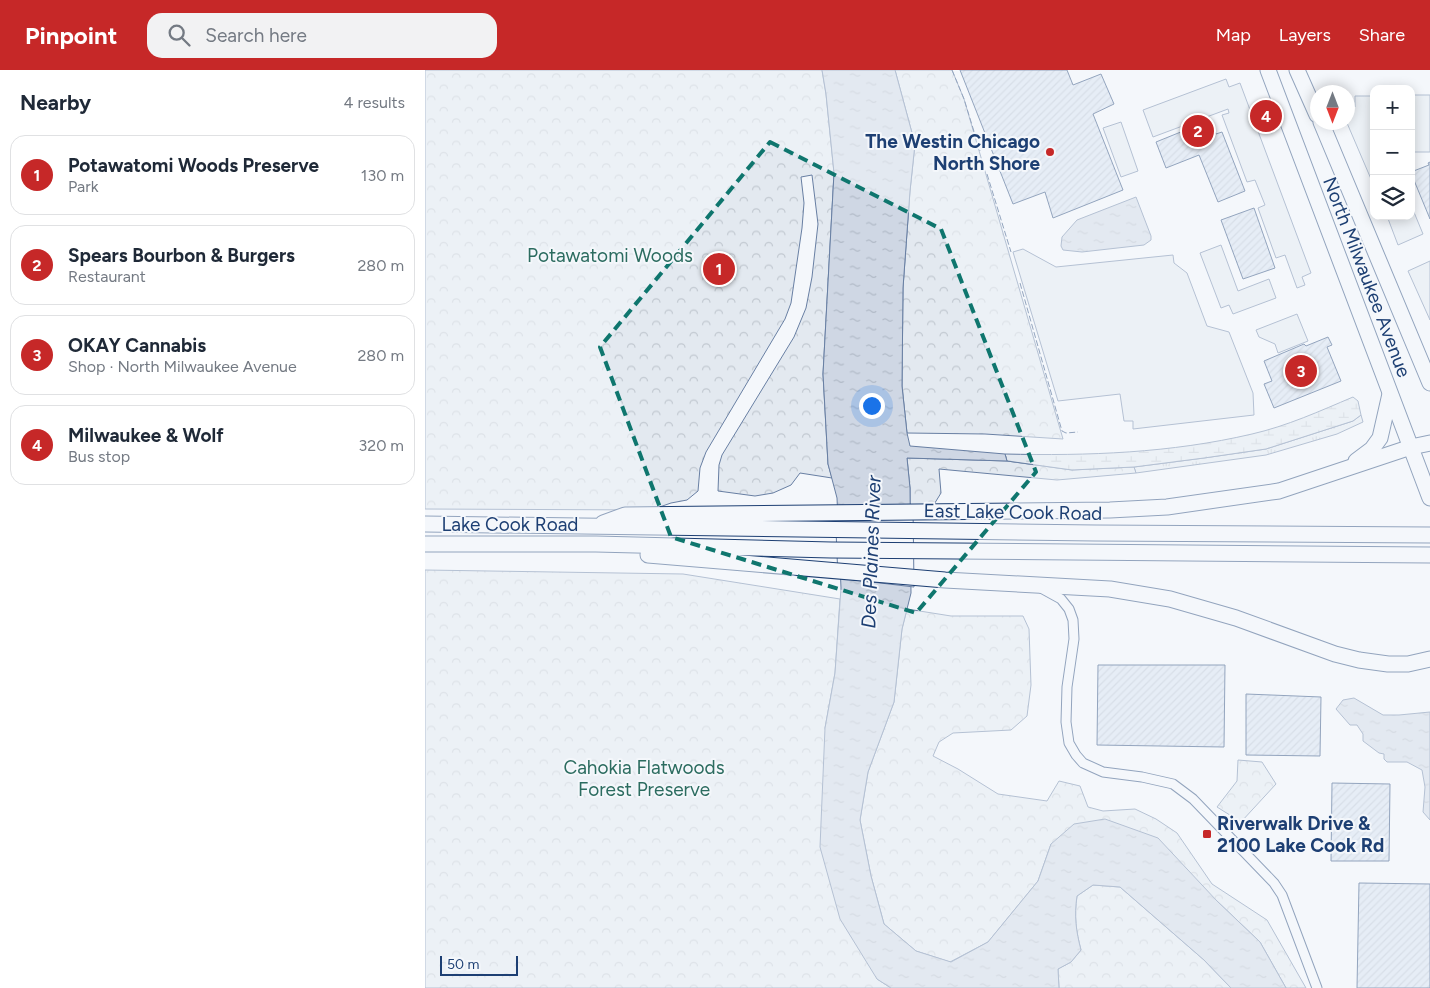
<!DOCTYPE html>
<meta charset="utf-8">
<style>
:root{--surface:#fff;--page:#f2f2f3;--text:#1f2937;--muted:#747a83;--line:#e0e1e3;--accent:#c62828}
body{margin:0;font-family:Figtree,sans-serif;background:var(--page);color:var(--text)}
.controls{position:absolute;right:15px;top:15px;display:grid;overflow:hidden;border-radius:10px;box-shadow:0 2px 12px #0003}
.controls button{width:45px;height:45px;display:grid;place-items:center;padding:0;border:0;border-bottom:1px solid var(--line);background:var(--surface);color:var(--text);font:25px sans-serif}
.compass{position:absolute;left:885px;top:15px;width:45px;height:45px;border-radius:50%;background:var(--surface);box-shadow:0 2px 12px #0003;rotate:180deg}
.scale{position:absolute;left:15px;bottom:12px;width:78px;box-sizing:border-box;padding-left:5px;border:2px solid #1d3f73;border-top:0;font-size:14px;line-height:18px;white-space:nowrap;color:#1d3f73;-webkit-text-stroke:4px #f4f7fb;paint-order:stroke}
.you{position:absolute;left:446px;top:335px;width:18px;height:18px;margin:-12px;border:4px solid #fff;border-radius:50%;background:#1a73e8;box-shadow:0 0 0 8px #1a73e833}
.badge{display:grid;place-items:center;width:32px;height:32px;border-radius:50%;background:var(--accent);color:#fff;font-size:16px;font-weight:700}
.pin{position:absolute;translate:-50% -50%;border:2px solid #fff;box-shadow:0 1px 5px #0006}
.list{margin:0;padding:0;list-style:none}
h2{display:flex;justify-content:space-between;align-items:center;height:65px;margin:0;padding:0 20px;font-size:21px}
h2 small{font-size:16px;font-weight:400;color:var(--muted)}
.list li{display:grid;grid-template-columns:32px 1fr auto;gap:15px;align-items:center;box-sizing:border-box;height:80px;margin:0 10px 10px;padding:0 10px;border:1px solid var(--line);border-radius:15px}
.list b{display:block;font-size:19px;white-space:nowrap}
.list p{margin:0;font-size:16px;white-space:nowrap;color:var(--muted)}
.list em{font-size:16px;font-style:normal;color:var(--muted)}
.icon{flex:none;width:28px;height:28px;fill:none;stroke:currentColor;stroke-width:2;stroke-linecap:round;stroke-linejoin:round}
.map{position:relative;flex:none;width:1005px;height:918px;overflow:hidden}
header{display:flex;align-items:center;gap:30px;box-sizing:border-box;height:70px;padding:0 25px;background:var(--accent);color:#fff}
header strong{font-size:24px}
nav{display:flex;gap:28px;margin-inline-start:auto;font-size:18px}
.search{width:350px;height:45px;background:var(--page);display:flex;align-items:center;gap:12px;box-sizing:border-box;padding:0 18px;border-radius:15px;color:var(--muted);font-size:19px}
main{display:flex}
aside{flex:1;background:var(--surface)}
.map>svg:first-child{display:block}
</style>
<header>
<strong>Pinpoint</strong>
<div class="search"><svg class="icon" aria-label="search" viewBox="0 0 24 24"><circle cx="10" cy="10" r="6"/><path d="M15 15l6 6"/></svg>Search here</div>
<nav><a>Map</a><a>Layers</a><a>Share</a></nav>
</header>
<main>
<aside>
<h2>Nearby<small>4 results</small></h2>
<ul class="list">
<li><span class="badge">1</span><div><b>Potawatomi Woods Preserve</b><p>Park</p></div><em>130 m</em></li>
<li><span class="badge">2</span><div><b>Spears Bourbon &amp; Burgers</b><p>Restaurant</p></div><em>280 m</em></li>
<li><span class="badge">3</span><div><b>OKAY Cannabis</b><p>Shop · North Milwaukee Avenue</p></div><em>280 m</em></li>
<li><span class="badge">4</span><div><b>Milwaukee &amp; Wolf</b><p>Bus stop</p></div><em>320 m</em></li>
</ul>
</aside>
<div class="map">
<svg width="1005" height="918" viewBox="0 0 1005 918">
<defs>
<pattern id="grass-tufts" width="24" height="20" patternUnits="userSpaceOnUse" patternTransform="scale(1.25)"><rect width="24" height="20" fill="#e3e9f0"/><path d="M3 7l-1-3M5 7V3M7 7l1-3M15 17l-1-3M17 17v-4M19 17l1-3" fill="none" stroke="#c2c9d1"/></pattern>
<pattern id="forest-crowns" width="20" height="18" patternUnits="userSpaceOnUse" patternTransform="scale(1.25)"><rect width="20" height="18" fill="#e3e9f0"/><path d="M2 6a3 3 0 1 1 6 0M12 15a3 3 0 1 1 6 0" fill="none" stroke="#c2c9d1"/></pattern>
<pattern id="wetland-marsh" width="20" height="14" patternUnits="userSpaceOnUse" patternTransform="scale(1.25)"><rect width="20" height="14" fill="#e3e9f0"/><path d="M1 5h8M5 5V1M11 12h8M15 12V8" fill="none" stroke="#c2c9d1"/></pattern>
<pattern id="water-ripples" width="26" height="14" patternUnits="userSpaceOnUse" patternTransform="scale(1.25)"><rect width="26" height="14" fill="#cfd7e4"/><path d="M2 4q2-2 4 0t4 0M15 11q2-2 4 0t4 0" fill="none" stroke="#b1bac7"/></pattern>
<pattern id="building-hatch" width="6" height="6" patternUnits="userSpaceOnUse" patternTransform="scale(1.25)"><rect width="6" height="6" fill="#d5e0f0"/><path d="M-1 1l2-2M0 6l6-6M5 7l2-2" fill="none" stroke="#b6c1d1"/></pattern>
</defs>
<rect width="100%" height="100%" fill="#f4f7fb"/>
<path fill="url(#grass-tufts)" stroke="#687fa3" d="M936 345 938 352 912 364 841 385 711 403 709 397 779 388 841 379 928 351Z"/>
<g fill="url(#forest-crowns)" stroke="#687fa3">
<path d="M0 0H397L401 24 409 103 398 304 403 394 407 408 375 403 366 415 348 423 330 426 293 421 294 395 297 385 369 267 381 238 387 207 393 154 387 105 376 107 379 133 377 158 366 233 360 249 281 382 275 398 273 421 262 430 246 433 226 440 0 439Z"/>
<path d="M470 0H527L539 29 638 369 560 364 482 363 477 316 478 218 485 121 490 74Z"/>
<path d="M482 388 582 391 647 400 709 397 711 403 632 410 514 399 516 423 508 436H485V418Z"/>
<path d="M0 500 258 504 415 529 410 603 400 658 452 909 466 918H0Z"/>
<path d="M482 539 526 546H598L604 559 606 615 602 646 586 660 528 663 514 672 508 686 533 699 573 724 622 731 634 711 655 716 663 737 678 741 710 739 731 749 752 763 787 814 842 850 881 918H861L835 872 792 831 626 774 613 811 563 872 525 892 491 881 459 854 446 806 435 750 443 702 469 632 477 559Z"/>
<path d="M813 690 837 692 851 714 816 752 792 737 812 711Z"/>
<path d="M668 815 695 817 779 890 806 918H634L633 899 646 892 656 880C651 861 649 846 652 826Z"/>
</g>
<path fill="url(#wetland-marsh)" stroke="#687fa3" d="M928 327 933 331 936 345 928 351 841 379 779 388 709 397 647 400 582 391 580 384C663 386 746 383 827 364 862 356 895 341 928 327Z"/>
<g fill="#e3e8f0" stroke="#687fa3">
<path d="M801 9 804 17 815 13 886 203 877 207 880 215 872 218 860 185 851 188 833 138 840 135 830 110 822 112 797 45 804 43 803 39 728 67 718 40Z"/>
<rect x="986" y="25" width="19" height="57"/>
<path d="M930 26H949V116L922 53 923 39 930 37Z"/>
<path d="M696 52 713 101 696 107 678 58Z"/>
<path d="M986 135 998 164 973 175 962 146H986Z"/>
<path d="M796 175 813 221 844 209 851 228 808 244 804 235 796 238 775 183Z"/>
<path d="M598 179 631 197 748 185 749 193 762 203 782 256 804 262 828 323 829 345 708 359V351H699L695 324 633 331 588 182Z"/>
<path d="M1005 191V250L983 201Z"/>
<path d="M872 244 883 271 853 283 850 274 834 267 831 260Z"/>
</g>
<g fill="url(#water-ripples)" stroke="#687fa3">
<path d="M397 0H470L490 74 485 121 478 218 477 316 482 363 485 376 580 384 582 391 482 388 485 418 486 523 477 559 469 632 443 702 435 750 446 806 459 854 491 881 526 892 563 872 613 811 626 774 649 754 680 749 733 768 792 831 835 872 861 918H806L779 890 695 817 668 815 652 826C649 846 651 861 656 880L646 892 633 899 634 918H466L452 909 415 849 395 777 400 658 410 603 416 518 412 428 403 394 398 304 409 103 401 24Z"/>
<path d="M711 127 726 166V170L719 175 657 182 638 180 636 176 637 167 652 150Z"/>
<path d="M929 628 958 645H974L1005 642V750L998 742 1000 717 997 700 982 692H962L959 689V684L954 683 938 671V664L932 655H925L911 639 918 630Z"/>
</g>
<path fill="#f4f7fb" stroke="#687fa3" d="M410 436H488L489 517 413 508Z"/>
<g fill="url(#building-hatch)" stroke="#1d3f73">
<path d="M535 0H642L648 15 676 4 689 34 668 44 698 120 628 148 620 122 588 134Z"/>
<path d="M778 53 781 59 785 58 789 60 791 64 797 62 820 121 793 132 774 85 741 98 731 72Z"/>
<path d="M1005 92V149L986 103V102L1004 95 1003 93Z"/>
<path d="M829 138 850 198 818 209 796 150Z"/>
<path d="M903 267 907 275 902 277 916 311 849 338 839 314 847 311 839 291 879 274 881 276Z"/>
<path d="M673 595H800L799 677 672 675Z"/>
<path d="M821 624 896 627 895 686 821 685Z"/>
<path d="M907 713 965 714 964 791H906Z"/>
<path d="M934 813 1005 814V918H932Z"/>
</g>
<g fill="none" stroke-linecap="round" stroke-linejoin="round">
<defs>
<path id="street" d="M616 518 636 529 644 539 648 550 649 569 642 617 641 652 644 673 651 685 658 693 678 702 717 707 748 714 768 729 849 813 857 825 892 918"/>
<g id="primary">
<path d="M843 0 1005 428"/>
<path d="M872 0 892 45"/>
<path d="M896 52 1005 313"/>
<path d="M931 391 947 379 955 368 965 324"/>
<path d="M178 453 200 445 685 440 742 437 854 421 986 377 1005 373"/>
<path d="M0 454 670 463 1005 465"/>
<path d="M0 474H171L406 480 1005 485"/>
<path d="M223 485 520 510 685 519 745 529 811 548 910 584 934 590 963 594H983L1005 589"/>
</g>
</defs>
<use href="#street" stroke="#1d3f73" stroke-width="11"/>
<use href="#primary" stroke="#1d3f73" stroke-width="17"/>
<use href="#street" stroke="#f4f7fb" stroke-width="9"/>
<use href="#primary" stroke="#f4f7fb" stroke-width="15"/>
<g stroke="#1d3f73" stroke-width="1" stroke-dasharray="6 2.5" stroke-linecap="butt">
<path d="M527 0 539 29 555 81"/>
<path d="M562 104 586 182"/>
<path d="M595 213 637 361 641 363 653 362"/>
</g>
</g>
<path d="M0 0H1005V918H0ZM345 72 516 159 611 402 491 543 246 467 175 277Z" fill="#f4f7fb" fill-opacity=".55" fill-rule="evenodd"/>
<path fill="none" stroke="#0f766e" stroke-width="4" stroke-dasharray="10 6" stroke-linejoin="round" d="M345 72 516 159 611 402 491 543 246 467 175 277Z"/>
<g fill="#c62828" stroke="#f4f7fb" stroke-width="2">
<circle cx="625" cy="82" r="5"/>
<rect x="777" y="759" width="10" height="10" rx="2.5"/>
</g>
<g text-anchor="middle" dominant-baseline="central" stroke-width="4" stroke-linejoin="round" paint-order="stroke">
<g font-size="19" font-weight="bold" fill="#1d3f73" stroke="#f4f7fb" text-anchor="end">
<text x="615" y="71">The Westin Chicago<tspan x="615" dy="22">North Shore</tspan></text>
<text x="792" y="753" text-anchor="start">Riverwalk Drive &amp;<tspan x="792" dy="22">2100 Lake Cook Rd</tspan></text>
</g>
<g font-size="19" fill="#2c6c60" stroke="#f4f7fb">
<text x="185" y="185">Potawatomi Woods</text>
<text x="219" y="697">Cahokia Flatwoods<tspan x="219" dy="22">Forest Preserve</tspan></text>
</g>
<g font-size="19" fill="#1d3f73" stroke="#f4f7fb">
<text transform="translate(942 207) rotate(69)">North Milwaukee Avenue</text>
<text transform="translate(588 442) rotate(1)">East Lake Cook Road</text>
<text x="85" y="454">Lake Cook Road</text>
</g>
<g font-size="20" font-style="italic" fill="#1d3f73" stroke="#f4f7fb">
<text transform="translate(446 482) rotate(-88)">Des Plaines River</text>
</g>
</g>
</svg>
<div class="controls">
<button>+</button>
<button>−</button>
<button><svg class="icon" aria-label="layers" viewBox="0 0 24 24"><path d="M12 4l9 5-9 5-9-5zM3 14l9 5 9-5"/></svg></button>
</div>
<svg class="compass" viewBox="-18 -18 36 36"><path d="M0-13l5 13h-10z" fill="#e53935"/><path d="M0 13l5-13h-10z" fill="#747a83"/></svg>
<div class="scale">50 m</div>
<div class="you"></div>
<div class="pin badge" style="left:294px;top:199px">1</div>
<div class="pin badge" style="left:773px;top:61px">2</div>
<div class="pin badge" style="left:876px;top:301px">3</div>
<div class="pin badge" style="left:841px;top:46px">4</div>
</div>
</main>
